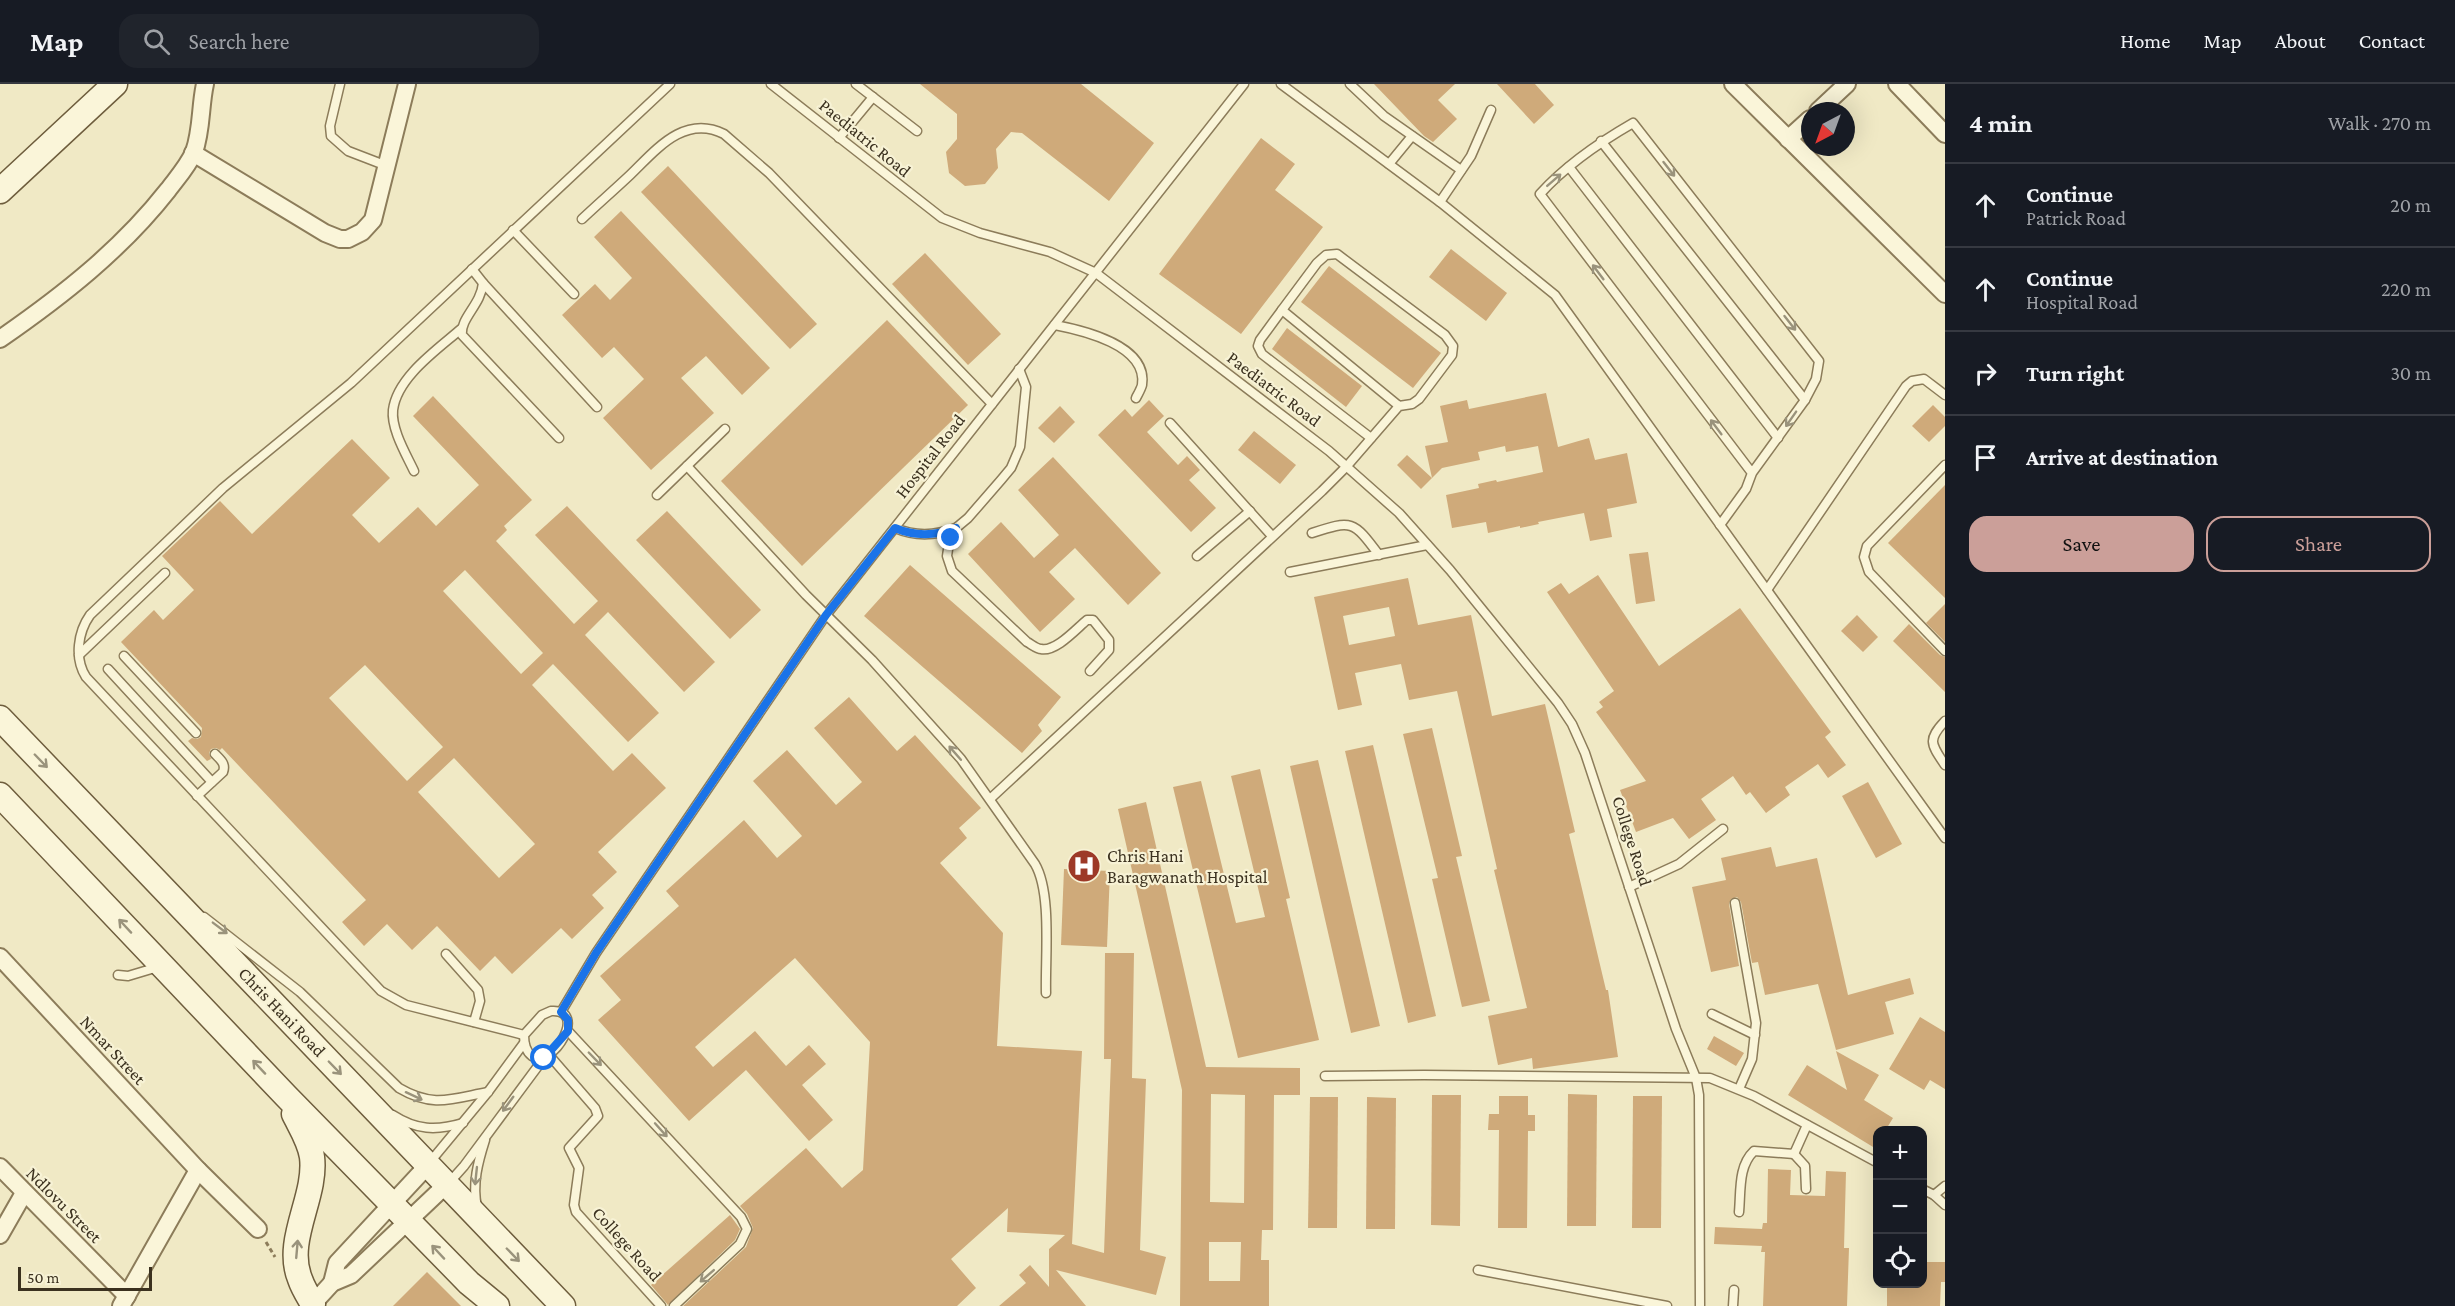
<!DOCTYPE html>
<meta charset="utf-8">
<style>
:root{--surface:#171b24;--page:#20242c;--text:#f1f3f6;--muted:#9ea1a6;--line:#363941;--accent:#cb9f99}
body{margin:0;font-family:"Crimson Pro",serif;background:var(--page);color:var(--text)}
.controls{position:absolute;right:18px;bottom:18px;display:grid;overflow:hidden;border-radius:12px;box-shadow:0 6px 24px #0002}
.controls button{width:54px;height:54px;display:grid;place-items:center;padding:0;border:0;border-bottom:2px solid var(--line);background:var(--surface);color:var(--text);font:30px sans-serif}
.compass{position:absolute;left:1801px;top:18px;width:54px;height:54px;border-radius:50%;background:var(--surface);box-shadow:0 6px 24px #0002;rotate:221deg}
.scale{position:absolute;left:18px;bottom:15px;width:134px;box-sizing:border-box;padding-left:6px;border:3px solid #3b311f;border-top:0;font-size:16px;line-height:21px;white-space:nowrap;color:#3b311f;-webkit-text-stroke:4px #f7f2d5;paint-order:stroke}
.stop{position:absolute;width:18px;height:18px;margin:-14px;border:4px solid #1a73e8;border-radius:50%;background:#fff}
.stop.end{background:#1a73e8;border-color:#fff;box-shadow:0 2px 6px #0008}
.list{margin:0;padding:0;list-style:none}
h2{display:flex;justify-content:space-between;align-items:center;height:78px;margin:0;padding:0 24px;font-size:26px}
h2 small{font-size:20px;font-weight:400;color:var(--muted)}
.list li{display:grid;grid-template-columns:39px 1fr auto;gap:18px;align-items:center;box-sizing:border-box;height:84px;padding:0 24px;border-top:2px solid var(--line)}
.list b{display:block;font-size:22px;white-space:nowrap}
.list p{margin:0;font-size:20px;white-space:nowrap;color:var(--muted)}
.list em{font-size:20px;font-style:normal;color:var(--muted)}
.actions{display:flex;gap:12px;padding:18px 24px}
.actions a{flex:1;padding:14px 0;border:2px solid var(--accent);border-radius:18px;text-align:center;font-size:21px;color:var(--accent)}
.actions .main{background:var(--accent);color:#111}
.icon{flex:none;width:33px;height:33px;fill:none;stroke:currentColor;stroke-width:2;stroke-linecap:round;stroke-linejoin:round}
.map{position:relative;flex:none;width:1945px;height:1222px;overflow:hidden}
header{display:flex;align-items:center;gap:36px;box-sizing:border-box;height:84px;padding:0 30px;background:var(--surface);border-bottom:2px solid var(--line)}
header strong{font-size:28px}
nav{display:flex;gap:33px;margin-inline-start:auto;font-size:21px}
.search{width:420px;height:54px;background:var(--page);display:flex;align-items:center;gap:15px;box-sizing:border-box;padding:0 21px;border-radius:18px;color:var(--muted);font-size:22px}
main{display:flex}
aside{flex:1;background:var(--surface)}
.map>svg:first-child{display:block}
</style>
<header>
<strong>Map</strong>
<div class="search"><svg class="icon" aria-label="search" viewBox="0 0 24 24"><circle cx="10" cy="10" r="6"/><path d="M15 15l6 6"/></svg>Search here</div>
<nav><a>Home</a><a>Map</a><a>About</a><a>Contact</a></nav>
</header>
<main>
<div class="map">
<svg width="1945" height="1222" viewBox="0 0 1945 1222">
<rect width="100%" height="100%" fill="#f0e9c5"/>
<g fill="#cfaa7a" fill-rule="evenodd">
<path d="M920 0H1081L1154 59 1109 117 1022 49 1011 48 996 65 998 84 985 100 965 102 949 89 946 68 957 55V30Z"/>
<path d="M1374 0H1455L1438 16 1457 35 1433 58 1424 52Z"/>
<path d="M1497 0H1535L1554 21 1534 40Z"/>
<path d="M1261 54 1295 80 1275 106 1323 143 1241 250 1159 190Z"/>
<path d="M668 82 817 240 790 265 641 108Z"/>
<path d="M621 127 770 284 742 311 706 272 681 294 714 329 651 386 603 334 644 295 614 263 602 274 562 231 595 200 610 216 632 194 594 153Z"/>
<path d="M1451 165 1507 209 1486 237 1429 193Z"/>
<path d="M925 169 1001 250 968 281 892 200Z"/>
<path d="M1329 182 1441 269 1413 304 1301 218Z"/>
<path d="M887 236 968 321 802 482 721 397Z"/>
<path d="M1287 244 1362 302 1346 323 1272 265Z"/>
<path d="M1546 309 1558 363 1589 354 1595 376 1627 369 1637 419 1607 425 1612 453 1590 457 1584 429 1538 438 1539 440 1520 444V442L1488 449 1486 438 1452 444 1446 411 1479 404 1478 400 1496 396 1497 398 1543 388 1538 362 1506 368 1505 362 1478 368 1480 376 1442 384 1421 405 1397 381 1407 371 1432 394 1425 362 1448 358 1440 322 1467 316 1469 325Z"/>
<path d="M433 312 532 416 504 442 507 446 496 457 574 540 598 517 535 451 567 422 715 578 684 608 608 528 585 551 659 629 628 658 553 580 532 601 613 687 632 669 666 704 598 768 617 788 592 811 604 824 572 855 561 844 512 890 495 872 480 887 437 842 412 866 387 840 364 862 342 838 366 816 222 664 220 666 216 664 211 665 209 669 211 675 207 677 188 657 192 654 197 655 201 653 202 644 121 558 154 526 163 536 194 506 162 472 220 417 252 450 352 355 390 394 352 431 379 459 418 423 436 442 479 401 413 332ZM465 486 543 569 521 590 443 507ZM365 581 443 663 407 697 329 614ZM454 674 535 760 499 794 418 708Z"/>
<path d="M1149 316 1164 332 1147 348 1178 381 1187 372 1200 386 1189 396 1216 424 1191 448 1098 351 1125 325 1132 333Z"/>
<path d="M1933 321 1945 333V342L1929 358 1912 342Z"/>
<path d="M1060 322 1075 338 1054 359 1038 344Z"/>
<path d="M1254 347 1296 381 1280 400 1238 366Z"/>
<path d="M1053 373 1161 489 1128 521 1075 464 1049 488 1075 515 1040 548 968 470 1001 438 1034 474 1059 451 1018 406Z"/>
<path d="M1945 401V514L1888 459Z"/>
<path d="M667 427 761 526 730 555 636 456Z"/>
<path d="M1648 468 1655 517 1636 520 1629 470Z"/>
<path d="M910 481 1061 613 1038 641 1042 647 1022 669 864 532Z"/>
<path d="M1598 491 1659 582 1740 524 1831 648 1825 653 1846 681 1828 694 1818 680 1785 703 1790 711 1766 729 1750 708 1746 711 1733 692 1701 715 1716 736 1689 755 1673 734 1636 748 1620 706 1646 697 1596 628 1603 623 1599 618 1614 607 1547 508 1561 499 1569 510Z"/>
<path d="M1408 494 1418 541 1471 531 1492 632 1545 620 1575 748 1569 750 1606 906H1608L1618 973 1533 985 1532 974 1498 981 1488 932 1527 924 1494 786 1497 785 1457 607 1409 616 1401 580 1355 589 1362 621 1338 626 1314 513ZM1389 523 1395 552 1349 561 1343 532Z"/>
<path d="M1945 520V558L1926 539Z"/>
<path d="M1857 531 1878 553 1863 568 1841 547Z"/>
<path d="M1909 540 1940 571 1945 573V608L1893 557Z"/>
<path d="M849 613 897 667 915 651 981 724 959 744 967 754 940 779 1003 849 997 962 1082 967 1072 1160 1104 1169 1111 975H1104L1105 869H1134L1132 994 1146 995 1140 1166 1166 1173 1156 1211 1056 1186 1086 1222H999L1026 1199 1019 1191 1030 1181 1049 1203V1165L1065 1151 1007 1148 1008 1124 951 1175 976 1204 957 1222H683L746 1163 753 1144 747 1130 740 1122 806 1064 842 1104 863 1086 870 958 795 874 695 963 713 983 755 947 786 982 809 961 826 980 802 1001 833 1036 809 1057 746 986 689 1037 598 936 621 916 600 892 679 822 666 807 744 736 777 774 802 752 753 697 787 666 836 721 862 698 814 644Z"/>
<path d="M1432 644 1462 772 1456 773 1490 917 1462 923 1432 795 1438 794 1403 650Z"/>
<path d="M1373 661 1436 932 1408 939 1345 667Z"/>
<path d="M1318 676 1380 942 1351 949 1290 682Z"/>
<path d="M1260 685 1290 814 1286 815 1319 956 1238 974 1173 703 1201 697 1236 839 1265 833 1231 692Z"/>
<path d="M1868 698 1902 760 1876 774 1842 712Z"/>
<path d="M1146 718 1206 983 1300 984V1011H1274L1273 1146H1262L1261 1176H1269V1222H1180L1182 1006 1118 725ZM1211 1010 1245 1011 1244 1119 1210 1118ZM1209 1158H1241L1240 1197H1209Z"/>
<path d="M1771 763 1776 783 1817 774 1848 911 1910 894 1914 910 1885 918 1894 950 1836 966 1818 900 1765 911 1758 878 1752 879 1741 818 1737 813 1731 815 1729 820 1739 882 1711 888 1692 803 1726 796 1721 774Z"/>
<path d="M1064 785 1110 787 1107 863 1061 861Z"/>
<path d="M1920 933 1945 948V1005L1930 996 1924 1006 1889 985Z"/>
<path d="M1714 952 1744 969 1736 982 1707 965Z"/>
<path d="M1836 967 1879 991 1864 1016 1893 1034 1885 1047H1878V1066L1788 1011 1807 981 1847 1006Z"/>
<path d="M1568 1010 1597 1011 1596 1142H1567Z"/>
<path d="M1432 1011H1461L1460 1142 1431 1141Z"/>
<path d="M1499 1012H1528V1031H1535V1047H1528L1527 1144H1498L1499 1046H1488L1489 1030H1499Z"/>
<path d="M1633 1012H1662L1661 1144H1632Z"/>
<path d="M1310 1013H1338L1337 1144H1308Z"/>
<path d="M1367 1013 1396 1014 1395 1145H1366Z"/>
<path d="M1768 1085 1791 1086 1790 1111 1825 1112 1826 1087 1846 1088 1844 1164H1849L1847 1222H1763L1765 1168H1761L1762 1162 1714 1160 1715 1143 1762 1145 1763 1139H1767Z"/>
<path d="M730 1131 740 1145 735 1156 668 1221 651 1201Z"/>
<path d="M1923 1178H1945V1198H1941L1940 1222H1887V1200H1923Z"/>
<path d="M427 1188 461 1222H393Z"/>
</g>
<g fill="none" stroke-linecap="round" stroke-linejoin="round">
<defs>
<g id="lane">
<path d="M340 0 330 42 331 52 348 67 387 82"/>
<path d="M771 0 942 134 980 149 1050 168 1096 189 1329 367 1399 429 1450 486 1558 619 1572 640 1585 669 1676 945 1696 994 1699 1011 1700 1222"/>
<path d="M856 0 917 47"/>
<path d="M1281 0 1440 118 1555 211 1945 754"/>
<path d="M1350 0 1384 32 1461 86"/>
<path d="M839 54 873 13"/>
<path d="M1601 57 1805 316"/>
<path d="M1389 80 1412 52"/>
<path d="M1569 83 1778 354"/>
<path d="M1440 118 1471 72 1491 26"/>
<path d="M582 135C598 120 614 106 630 91 656 66 684 30 724 50L769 89 992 320"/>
<path d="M513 146 574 210"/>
<path d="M472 185 483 199C481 221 460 234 462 251L559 354"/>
<path d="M483 199 597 323"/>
<path d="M1282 226 1260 256 1258 262 1262 270 1371 354"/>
<path d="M1055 241C1081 246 1148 261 1142 301 1141 305 1138 310 1136 314"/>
<path d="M1019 285 1026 303 1020 363 1011 384 1001 396 968 434 956 444 949 459 947 472 952 487 1027 558C1031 560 1037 565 1041 565 1056 568 1076 545 1087 536H1093L1109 556V566L1090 587"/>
<path d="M1170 339 1272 452"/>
<path d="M1945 381 1867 462 1864 473 1869 488 1945 567"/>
<path d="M687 382 806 511 872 576 961 675 1035 780C1052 809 1045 874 1046 909"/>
<path d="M414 387C406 370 391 345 393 326 397 293 438 265 461 245"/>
<path d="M657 411 725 345"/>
<path d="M1720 441 1746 405 1752 389 1805 316 1816 295 1819 277 1633 39C1600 58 1566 81 1540 110L1752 389"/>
<path d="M895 444C916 453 935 452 956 444"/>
<path d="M1312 449C1352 436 1353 436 1379 471"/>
<path d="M1197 472 1250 427"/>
<path d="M1290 488 1427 461"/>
<path d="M1767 506 1906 302 1912 297 1924 295 1945 311"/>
<path d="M79 571 165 489"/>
<path d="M124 572 196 649"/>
<path d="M108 585 212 698"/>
<path d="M1945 637C1927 656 1931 660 1945 681"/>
<path d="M197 712 223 688C226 680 221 676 215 670"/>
<path d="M990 715 1322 407 1347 382 1399 322 1412 320 1419 315 1452 271 1453 262 1445 251 1337 170 1326 171 1317 179 1282 226 1399 322"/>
<path d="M1629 803 1679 780 1723 745"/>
<path d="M1735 819 1756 939 1752 975 1739 1005"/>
<path d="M204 833 300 908 399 1004C433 1024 451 1015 488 1008"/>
<path d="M446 870 478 906 480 917 474 938"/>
<path d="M118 891 128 892 158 883"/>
<path d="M551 927C589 924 553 985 532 972 525 967 524 959 524 951L542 931Z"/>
<path d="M561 928 596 869 826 531 1244 0"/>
<path d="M1712 930 1755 951"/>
<path d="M568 947 741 1133 747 1145 740 1160 674 1222"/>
<path d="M524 951 406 921 381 907 86 593C74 574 78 548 90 531L223 404 351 299 670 0"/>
<path d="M549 971 595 1024 598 1032 569 1064 579 1084 574 1121 576 1128 661 1222"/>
<path d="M1325 992 1424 991 1710 994 1754 1012 1878 1079"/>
<path d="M393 1031C416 1046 436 1047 463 1039"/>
<path d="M1794 1070 1805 1082 1806 1105"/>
<path d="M430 1078 488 1008 524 959"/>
<path d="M448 1100 464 1082 544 974"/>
<path d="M1922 1105 1934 1111 1945 1121"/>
<path d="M1934 1111 1945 1102"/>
<path d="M477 1123C472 1100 478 1078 485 1056"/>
<path d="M1739 1128C1741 1107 1738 1082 1754 1067L1794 1070 1807 1041"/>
<path d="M1478 1186 1667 1222"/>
<path d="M1733 1222 1734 1206"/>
</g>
<g id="street">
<path d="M1733 0 1945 210"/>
<path d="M1897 0 1945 50"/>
<path d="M1818 27 1847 0"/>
<path d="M1788 55 1810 35"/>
<path d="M193 69 325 149 340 155H348L362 148 373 136 407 0"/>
<path d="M0 255C62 212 121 166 168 106 177 94 188 82 194 68 202 46 200 22 205 0"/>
<path d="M0 873 198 1086 258 1145"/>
<path d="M0 1083 127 1212"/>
<path d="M0 1151 24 1109"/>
<path d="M332 1199 337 1179 428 1081"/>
<path d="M121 1222 198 1086"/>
<path d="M311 1222 332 1199 351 1191 447 1100"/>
</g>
<g id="secondary">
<path d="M0 107 115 0"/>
<path d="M0 634 563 1222"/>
<path d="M0 711 286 1012 469 1199 497 1222"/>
<path d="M294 1030C301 1044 310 1058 312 1073 317 1113 284 1156 300 1195 303 1204 308 1212 313 1220"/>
</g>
</defs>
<use href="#lane" stroke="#8c7c5a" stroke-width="11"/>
<use href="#street" stroke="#8c7c5a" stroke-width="20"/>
<use href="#secondary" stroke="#6e5d3d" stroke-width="27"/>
<path stroke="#8c7c5a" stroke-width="3" stroke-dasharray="4.5 3" stroke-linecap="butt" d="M266 1158 275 1173"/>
<use href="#lane" stroke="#faf5d9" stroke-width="8"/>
<use href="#street" stroke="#faf5d9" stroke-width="16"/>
<use href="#secondary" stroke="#faf5d9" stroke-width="24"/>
</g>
<defs><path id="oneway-shaft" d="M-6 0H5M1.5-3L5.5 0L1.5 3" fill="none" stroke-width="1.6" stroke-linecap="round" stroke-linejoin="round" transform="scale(1.5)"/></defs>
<g stroke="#9a937c">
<use href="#oneway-shaft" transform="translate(1669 85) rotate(52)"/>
<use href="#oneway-shaft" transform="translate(1554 96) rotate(-41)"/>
<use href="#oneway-shaft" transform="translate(1598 188) rotate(-127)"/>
<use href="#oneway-shaft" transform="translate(1790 239) rotate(52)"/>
<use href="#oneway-shaft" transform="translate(1791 335) rotate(125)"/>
<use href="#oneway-shaft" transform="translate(1716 343) rotate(-127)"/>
<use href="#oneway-shaft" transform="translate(955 669) rotate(-131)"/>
<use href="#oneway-shaft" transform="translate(41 677) rotate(46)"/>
<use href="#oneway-shaft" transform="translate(125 842) rotate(-133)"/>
<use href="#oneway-shaft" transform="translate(220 844) rotate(37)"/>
<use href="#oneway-shaft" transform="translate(595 975) rotate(46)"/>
<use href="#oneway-shaft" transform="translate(259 983) rotate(-133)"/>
<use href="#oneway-shaft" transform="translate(335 984) rotate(46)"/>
<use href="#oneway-shaft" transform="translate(414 1012) rotate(25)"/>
<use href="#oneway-shaft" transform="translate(508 1020) rotate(126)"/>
<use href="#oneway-shaft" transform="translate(661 1046) rotate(48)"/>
<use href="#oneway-shaft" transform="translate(476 1092) rotate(96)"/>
<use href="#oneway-shaft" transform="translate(297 1165) rotate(-85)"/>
<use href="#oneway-shaft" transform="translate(438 1168) rotate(-133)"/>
<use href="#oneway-shaft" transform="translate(513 1171) rotate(46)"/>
<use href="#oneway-shaft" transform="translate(707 1192) rotate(139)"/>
</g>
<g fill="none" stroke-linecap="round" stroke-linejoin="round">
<path stroke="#1a73e8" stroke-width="8" d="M544 974 568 947V936L561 928 596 869 826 531 895 444C916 453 935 452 956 444L951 454"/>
</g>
<defs>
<symbol id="hospital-disc" viewBox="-11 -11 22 22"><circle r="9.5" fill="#9d3928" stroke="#f7f2d5"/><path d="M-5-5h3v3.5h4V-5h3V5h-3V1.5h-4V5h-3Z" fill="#fff"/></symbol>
</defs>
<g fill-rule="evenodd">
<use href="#hospital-disc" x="1065" y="763" width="38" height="38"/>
</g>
<g text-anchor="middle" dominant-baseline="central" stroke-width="4.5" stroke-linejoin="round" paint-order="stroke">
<g font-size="18" fill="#3b311f" stroke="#f7f2d5">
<text transform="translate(865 54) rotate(39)">Paediatric Road</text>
<text transform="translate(1274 305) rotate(37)">Paediatric Road</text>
<text transform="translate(930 372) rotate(-52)">Hospital Road</text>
<text transform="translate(1632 757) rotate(72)">College Road</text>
<text transform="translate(282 928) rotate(46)">Chris Hani Road</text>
<text transform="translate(113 966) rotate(47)">Nmar Street</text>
<text transform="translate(64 1121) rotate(45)">Ndlovu Street</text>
<text transform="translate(627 1160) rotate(48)">College Road</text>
</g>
<g font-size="18" fill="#3b311f" stroke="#f7f2d5" text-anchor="start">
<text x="1107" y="772">Chris Hani<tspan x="1107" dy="21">Baragwanath Hospital</tspan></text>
</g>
</g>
</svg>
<div class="controls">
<button>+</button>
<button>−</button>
<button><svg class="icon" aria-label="locate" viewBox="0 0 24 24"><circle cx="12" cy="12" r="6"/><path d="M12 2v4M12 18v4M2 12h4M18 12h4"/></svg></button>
</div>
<svg class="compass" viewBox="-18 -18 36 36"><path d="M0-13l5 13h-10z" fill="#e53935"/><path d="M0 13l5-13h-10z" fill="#9ea1a6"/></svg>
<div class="scale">50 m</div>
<div class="stop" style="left:544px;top:974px"></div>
<div class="stop end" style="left:951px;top:454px"></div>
</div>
<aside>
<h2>4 min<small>Walk · 270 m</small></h2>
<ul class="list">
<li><svg class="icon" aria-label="ahead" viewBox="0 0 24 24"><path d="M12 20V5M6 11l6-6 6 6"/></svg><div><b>Continue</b><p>Patrick Road</p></div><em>20 m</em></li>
<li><svg class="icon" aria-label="ahead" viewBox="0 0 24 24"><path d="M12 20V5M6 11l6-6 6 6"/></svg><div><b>Continue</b><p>Hospital Road</p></div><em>220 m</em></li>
<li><svg class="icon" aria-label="right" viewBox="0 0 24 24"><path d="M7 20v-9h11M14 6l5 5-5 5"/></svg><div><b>Turn right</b></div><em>30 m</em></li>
<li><svg class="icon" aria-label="arrive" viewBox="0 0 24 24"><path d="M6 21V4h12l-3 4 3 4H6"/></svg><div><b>Arrive at destination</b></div></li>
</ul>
<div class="actions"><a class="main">Save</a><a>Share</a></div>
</aside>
</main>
